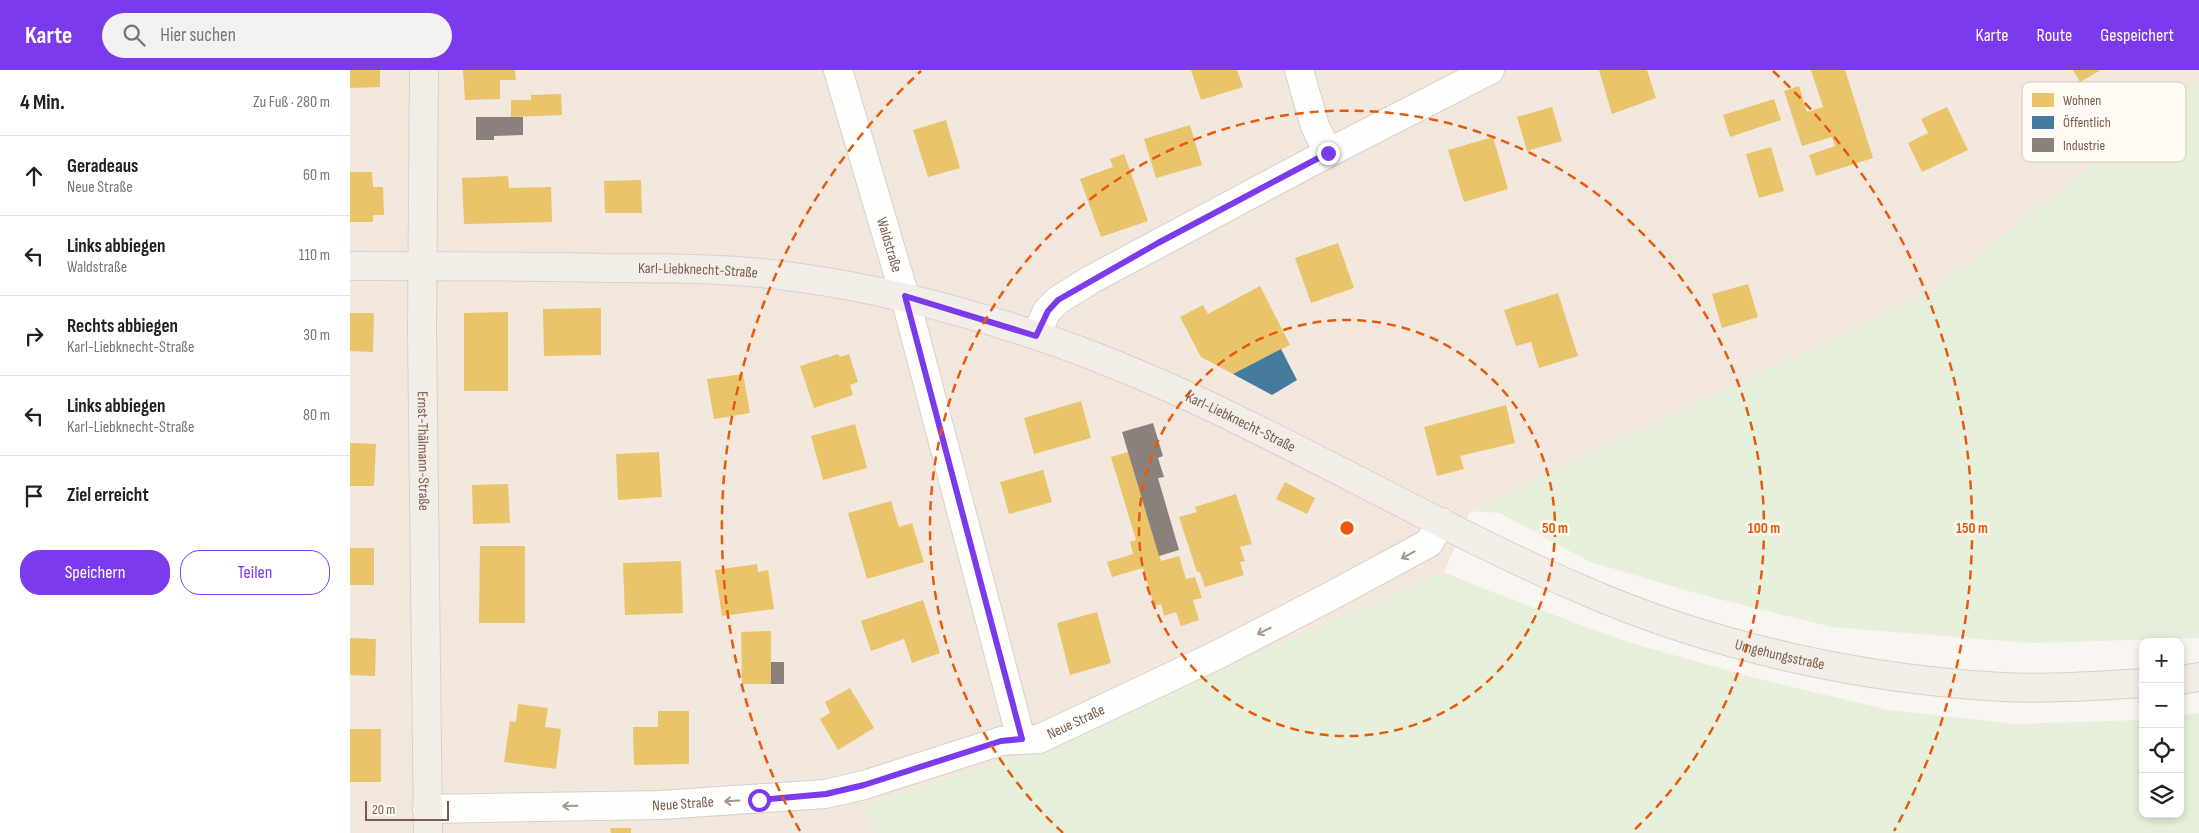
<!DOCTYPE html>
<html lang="de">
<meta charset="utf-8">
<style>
:root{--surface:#fff;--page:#f2f2f2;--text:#222;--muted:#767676;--line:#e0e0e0;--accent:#7c3aed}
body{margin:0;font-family:"Sofia Sans Condensed",sans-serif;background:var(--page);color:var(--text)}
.controls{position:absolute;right:15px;bottom:15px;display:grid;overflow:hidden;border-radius:10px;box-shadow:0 2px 8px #0003}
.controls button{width:45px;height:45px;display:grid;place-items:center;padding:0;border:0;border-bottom:1px solid var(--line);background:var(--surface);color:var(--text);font:25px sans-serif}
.scale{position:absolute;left:15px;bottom:12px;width:84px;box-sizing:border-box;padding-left:5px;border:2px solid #7a5c4d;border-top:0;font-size:14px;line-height:18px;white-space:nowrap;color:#7a5c4d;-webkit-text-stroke:4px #fffaf3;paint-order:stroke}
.stop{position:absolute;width:15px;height:15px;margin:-11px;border:4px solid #7c3aed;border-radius:50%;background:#fff}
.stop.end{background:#7c3aed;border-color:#fff;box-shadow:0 1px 5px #0008}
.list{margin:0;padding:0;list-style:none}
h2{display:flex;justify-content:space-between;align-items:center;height:65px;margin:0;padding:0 20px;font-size:21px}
h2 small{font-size:16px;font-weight:400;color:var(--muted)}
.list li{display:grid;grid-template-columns:32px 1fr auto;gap:15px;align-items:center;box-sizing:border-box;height:80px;padding:0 20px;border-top:1px solid var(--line)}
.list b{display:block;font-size:19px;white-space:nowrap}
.list p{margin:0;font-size:16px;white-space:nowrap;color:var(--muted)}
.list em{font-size:16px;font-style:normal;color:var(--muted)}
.actions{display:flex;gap:10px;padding:15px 20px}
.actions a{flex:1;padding:11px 0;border:1px solid var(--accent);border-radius:20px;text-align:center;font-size:18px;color:var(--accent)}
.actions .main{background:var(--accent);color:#fff}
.icon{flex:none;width:28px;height:28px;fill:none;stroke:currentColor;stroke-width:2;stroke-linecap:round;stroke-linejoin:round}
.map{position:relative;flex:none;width:1849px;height:763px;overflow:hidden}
header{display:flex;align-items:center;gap:30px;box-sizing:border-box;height:70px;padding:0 25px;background:var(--accent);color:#fff}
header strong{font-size:24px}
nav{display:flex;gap:28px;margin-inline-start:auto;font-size:18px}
.search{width:350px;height:45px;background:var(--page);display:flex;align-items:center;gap:12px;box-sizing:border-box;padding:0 18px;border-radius:28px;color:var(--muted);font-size:19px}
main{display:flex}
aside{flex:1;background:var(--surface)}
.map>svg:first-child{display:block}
</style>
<header>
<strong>Karte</strong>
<div class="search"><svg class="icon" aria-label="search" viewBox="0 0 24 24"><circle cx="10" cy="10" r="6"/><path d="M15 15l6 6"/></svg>Hier suchen</div>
<nav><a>Karte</a><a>Route</a><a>Gespeichert</a></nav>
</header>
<main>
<aside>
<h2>4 Min.<small>Zu Fuß · 280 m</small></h2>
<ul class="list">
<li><svg class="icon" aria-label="ahead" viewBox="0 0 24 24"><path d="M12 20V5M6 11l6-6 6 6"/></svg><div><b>Geradeaus</b><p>Neue Straße</p></div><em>60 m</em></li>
<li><svg class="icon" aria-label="left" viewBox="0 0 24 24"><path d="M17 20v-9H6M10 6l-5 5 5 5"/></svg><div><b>Links abbiegen</b><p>Waldstraße</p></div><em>110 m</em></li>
<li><svg class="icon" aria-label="right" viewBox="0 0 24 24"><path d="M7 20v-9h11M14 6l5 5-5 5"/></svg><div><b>Rechts abbiegen</b><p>Karl-Liebknecht-Straße</p></div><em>30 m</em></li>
<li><svg class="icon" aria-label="left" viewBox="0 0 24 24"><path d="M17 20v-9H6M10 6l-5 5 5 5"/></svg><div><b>Links abbiegen</b><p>Karl-Liebknecht-Straße</p></div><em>80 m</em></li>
<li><svg class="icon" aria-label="arrive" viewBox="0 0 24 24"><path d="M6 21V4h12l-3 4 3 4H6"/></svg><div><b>Ziel erreicht</b></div></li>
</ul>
<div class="actions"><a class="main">Speichern</a><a>Teilen</a></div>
</aside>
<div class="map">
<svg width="1849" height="763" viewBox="0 0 1849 763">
<rect width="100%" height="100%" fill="#f9f5f0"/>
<path fill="#f2e8de" d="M0 0H1849V12L1582 221 1120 441 1094 502 711 671 514 736 528 763H0Z"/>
<g fill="#e7f0db">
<path d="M1849 12V568L1680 573 1482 557 1356 526 1240 492 1150 443 1120 441 1582 221Z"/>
<path d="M1094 502 1129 517 1274 571 1401 607 1538 640 1666 654 1793 650V744H1830V646L1849 643V763H528L513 736 711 671Z"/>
</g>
<g fill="#e9c46a">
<path d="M0 0H30V17L0 18Z"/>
<path d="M113 0H165L166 10H150V29L115 30Z"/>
<path d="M841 0H887L893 17 851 30Z"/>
<path d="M1249 0H1297L1306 28 1262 44Z"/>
<path d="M1461 0H1495L1523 88 1466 106 1459 85 1485 76 1482 67 1452 76 1434 21 1449 16 1457 42 1473 37Z"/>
<path d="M1723 0H1751L1730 12Z"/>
<path d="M211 24 212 45 161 47V30H181V25Z"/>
<path d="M1424 29 1431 50 1380 67 1373 45Z"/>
<path d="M1202 37 1212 71 1177 81 1167 47Z"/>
<path d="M1597 37 1618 80 1572 102 1558 73 1578 63 1571 49Z"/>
<path d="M596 50 610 98 578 107 563 60Z"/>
<path d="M840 55 852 95 806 108 794 69Z"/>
<path d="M1143 67 1158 119 1114 132 1098 80Z"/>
<path d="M1421 77 1434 121 1409 128 1396 84Z"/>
<path d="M774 84 798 151 751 167 730 109 763 97 760 89Z"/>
<path d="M0 102H22L23 117H33L34 145H23V152H0Z"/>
<path d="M158 106 159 118 201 117 202 152 114 154 112 108Z"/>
<path d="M291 110 292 143H255L254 111Z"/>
<path d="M988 173 1004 218 961 233 945 188Z"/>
<path d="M1398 214 1408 247 1372 258 1362 224Z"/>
<path d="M910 216 940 275 883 304 851 287 830 247 853 235 858 244Z"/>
<path d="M1208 223 1228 286 1189 298 1181 272 1166 276 1154 240Z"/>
<path d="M251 238V285L194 286 193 239Z"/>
<path d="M158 242V321H114V243Z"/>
<path d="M0 243H24L23 282 0 281Z"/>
<path d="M488 284 490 287 499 284 508 312 500 315 503 325 464 338 450 296Z"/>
<path d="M393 304 400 343 364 349 357 309Z"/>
<path d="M731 331 741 368 684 384 674 348Z"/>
<path d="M1156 335 1165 373 1110 386 1114 399 1087 406 1074 357Z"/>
<path d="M505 354 517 398 473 410 461 366Z"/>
<path d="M0 373 26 374 24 416H0Z"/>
<path d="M309 382 312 427 268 430 266 384Z"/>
<path d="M778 382 811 491 829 486 836 509 845 507 852 528 843 530 849 550 831 556 826 542 814 546 811 534 804 536 793 498 762 507 757 492 783 484 780 472 786 470 761 387Z"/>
<path d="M693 400 702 432 659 444 650 412Z"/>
<path d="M935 412 965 428 957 444 926 429Z"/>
<path d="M158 414 160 453 123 454 122 415Z"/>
<path d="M886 424 902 474 890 477 895 491 890 492 894 505 855 517 850 502H847L829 447 847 442 845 437Z"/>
<path d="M541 431 549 457 562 453 574 492 517 509 498 443Z"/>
<path d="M130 476H175V553H129Z"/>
<rect x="0" y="478" width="24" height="37"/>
<path d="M331 491 333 543 275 545 273 493Z"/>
<path d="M407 494 408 502 418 500 424 539 372 546 365 500Z"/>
<path d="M573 530 590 583 562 593 554 569 521 581 511 551Z"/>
<path d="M747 542 761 593 720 605 707 553Z"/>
<path d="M421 561V614H392L391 562Z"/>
<path d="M0 568 26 569 25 606 0 605Z"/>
<path d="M500 618 524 658 488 680 470 649 480 643 475 632Z"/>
<path d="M168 634 198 638 195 657 211 659 206 699 154 692 160 651 166 652Z"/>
<path d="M308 641H339V694L284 695 283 657H308Z"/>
<rect x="0" y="659" width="31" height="53"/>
<path d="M260 758H281V763H261Z"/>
</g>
<path fill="#457b9d" d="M931 279 947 310 922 325 883 304Z"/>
<g fill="#8a817c">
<path d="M126 47H173V65L144 66V70H126Z"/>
<path d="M803 353 813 386 808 388 814 407 808 408 829 480 809 486 772 362Z"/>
<rect x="421" y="592" width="13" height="22"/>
</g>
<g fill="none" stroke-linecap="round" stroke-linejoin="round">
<defs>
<g id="minor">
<path id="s1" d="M488 0 555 227 671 669"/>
<path d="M949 0 965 56 978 83"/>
<path d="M686 265 697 241 708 230 742 209 978 83 1140 0"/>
<path id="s2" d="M77 739 311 735 475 724 514 715 651 671 689 669 867 585 979 527 1079 473 1091 452"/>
</g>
<g id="major">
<path id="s3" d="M74 0 72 260 78 763"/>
<path id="s4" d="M0 196C85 196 169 196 254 198 319 198 386 198 451 208 532 219 610 240 688 266 879 330 1049 441 1233 520 1364 577 1509 609 1652 617 1699 619 1746 616 1793 613"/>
<path d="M1830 610 1849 607"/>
</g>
</defs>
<use href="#minor" stroke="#d7d1cb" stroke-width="30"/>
<use href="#major" stroke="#dad1cc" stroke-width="30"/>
<use href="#minor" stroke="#fefefd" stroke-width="28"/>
<use href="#major" stroke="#f3eee8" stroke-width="28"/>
</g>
<defs><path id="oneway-shaft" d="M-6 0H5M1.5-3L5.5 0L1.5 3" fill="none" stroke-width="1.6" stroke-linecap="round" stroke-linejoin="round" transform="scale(1.25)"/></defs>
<g stroke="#a8958b">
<use href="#oneway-shaft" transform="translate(1058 485) rotate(151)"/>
<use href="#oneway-shaft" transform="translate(914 561) rotate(153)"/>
<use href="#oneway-shaft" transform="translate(382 731) rotate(177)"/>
<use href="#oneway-shaft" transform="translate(220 736) rotate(179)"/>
</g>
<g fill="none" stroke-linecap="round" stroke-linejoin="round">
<path stroke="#7c3aed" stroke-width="6" d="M409 730 476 724 514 715 651 671 672 669 555 226 686 266 698 241 708 230 808 173 978 83"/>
</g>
<g fill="none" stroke="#e8590c" stroke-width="2.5" stroke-dasharray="9 6">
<circle cx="997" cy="458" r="208"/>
<path d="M713 763A417 417 0 1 1 1281 763"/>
<path d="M450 761A625 625 0 0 1 571 1M1423 1A625 625 0 0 1 1544 761"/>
</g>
<g text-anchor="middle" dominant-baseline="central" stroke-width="5" stroke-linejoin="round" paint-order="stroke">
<g font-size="15" fill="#7a5c4d" stroke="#fffaf3">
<text stroke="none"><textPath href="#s1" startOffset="182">Waldstraße</textPath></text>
<text stroke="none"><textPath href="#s4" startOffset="348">Karl-Liebknecht-Straße</textPath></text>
<text stroke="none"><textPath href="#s4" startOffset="916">Karl-Liebknecht-Straße</textPath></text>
<text stroke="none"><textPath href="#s3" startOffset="381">Ernst-Thälmann-Straße</textPath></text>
<text stroke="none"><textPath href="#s4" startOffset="1505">Umgehungsstraße</textPath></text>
<text stroke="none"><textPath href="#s2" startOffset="661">Neue Straße</textPath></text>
<text stroke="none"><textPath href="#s2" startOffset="256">Neue Straße</textPath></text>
</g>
</g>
<rect x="1672" y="12" width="164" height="80" rx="8" fill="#fffaf3" stroke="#d7cbc1" stroke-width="1"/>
<rect x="1682" y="23" width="22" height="14" fill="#e9c46a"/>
<rect x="1682" y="46" width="22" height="13" fill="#457b9d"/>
<rect x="1682" y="68" width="22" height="14" fill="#8a817c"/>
<g font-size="14" fill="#7a5c4d">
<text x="1713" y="35">Wohnen</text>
<text x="1713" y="57">Öffentlich</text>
<text x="1713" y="80">Industrie</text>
</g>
<circle cx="997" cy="458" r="8" fill="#e8590c" stroke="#fffaf3" stroke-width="2.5"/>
<g font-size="15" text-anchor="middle" font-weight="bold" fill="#e8590c" stroke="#fffaf3" stroke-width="5" stroke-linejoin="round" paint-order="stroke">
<text x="1205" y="463">50 m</text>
<text x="1414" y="463">100 m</text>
<text x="1622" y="463">150 m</text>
</g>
</svg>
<div class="controls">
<button>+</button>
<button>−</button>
<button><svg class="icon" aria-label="locate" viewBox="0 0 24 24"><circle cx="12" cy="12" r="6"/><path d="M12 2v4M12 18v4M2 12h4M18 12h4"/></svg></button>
<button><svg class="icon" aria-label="layers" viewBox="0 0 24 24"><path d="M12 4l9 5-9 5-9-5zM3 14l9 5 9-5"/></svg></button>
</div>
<div class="scale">20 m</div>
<div class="stop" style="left:409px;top:730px"></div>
<div class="stop end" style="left:978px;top:83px"></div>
</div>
</main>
